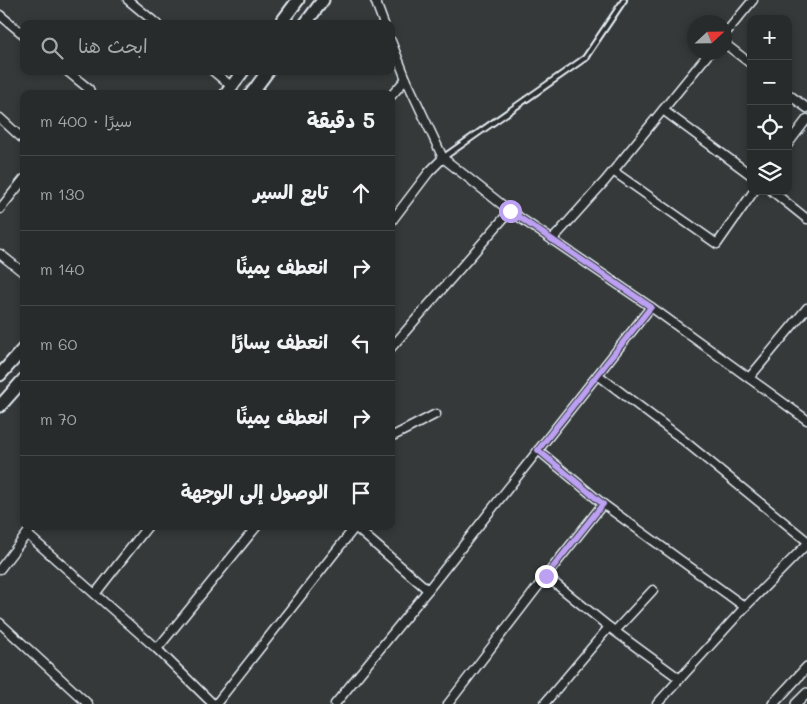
<!DOCTYPE html>
<html lang="ar">
<meta charset="utf-8">
<style>
:root{--surface:#282b2c;--page:#303334;--text:#f1f3f6;--muted:#a5a7a9;--line:#444748}
body{margin:0;font-family:Mali,"Playpen Sans Arabic",sans-serif;background:var(--page);color:var(--text);direction:rtl}
.controls{position:absolute;right:15px;top:15px;display:grid;overflow:hidden;border-radius:10px;box-shadow:0 2px 8px #0003}
.controls button{width:45px;height:45px;display:grid;place-items:center;padding:0;border:0;border-bottom:1px solid var(--line);background:var(--surface);color:var(--text);font:25px sans-serif}
.compass{position:absolute;left:687px;top:15px;width:45px;height:45px;border-radius:50%;background:var(--surface);box-shadow:0 2px 8px #0003;rotate:68deg}
.stop{position:absolute;width:15px;height:15px;margin:-11px;border:4px solid #bca0f2;border-radius:50%;background:#fff}
.stop.end{background:#bca0f2;border-color:#fff;box-shadow:0 1px 5px #0008}
.list{margin:0;padding:0;list-style:none}
h2{display:flex;justify-content:space-between;align-items:center;height:65px;margin:0;padding:0 20px;font-size:21px}
h2 small{font-size:16px;font-weight:400;color:var(--muted)}
.list li{display:grid;grid-template-columns:32px 1fr auto;gap:15px;align-items:center;box-sizing:border-box;height:75px;padding:0 20px;border-top:1px solid var(--line)}
.list b{display:block;font-size:19px;white-space:nowrap}
.list em{font-size:16px;font-style:normal;color:var(--muted)}
.icon{flex:none;width:28px;height:28px;fill:none;stroke:currentColor;stroke-width:2;stroke-linecap:round;stroke-linejoin:round}
.map{position:relative;flex:none;width:807px;height:704px;overflow:hidden;direction:ltr}
.search{position:absolute;background:var(--surface);box-shadow:0 2px 8px #0003;left:20px;top:20px;width:375px;height:55px;display:flex;align-items:center;gap:12px;box-sizing:border-box;padding:0 18px;border-radius:10px;color:var(--muted);font-size:19px}
.panel{position:absolute;background:var(--surface);box-shadow:0 2px 8px #0003;left:20px;top:90px;width:375px;height:440px;border-radius:10px;direction:rtl}
.map>svg:first-child{display:block}
</style>
<div class="map">
<svg width="807" height="704" viewBox="0 0 807 704">
<rect width="100%" height="100%" fill="#35393a"/>
<filter id="ink" filterUnits="userSpaceOnUse"><feTurbulence type="fractalNoise" baseFrequency=".02" numOctaves="2"/><feDisplacementMap in="SourceGraphic" scale="10" xChannelSelector="R" yChannelSelector="G"/><feConvolveMatrix kernelMatrix="1 2 1 2 8 2 1 2 1" color-interpolation-filters="sRGB"/></filter>
<g filter="url(#ink)">
<g fill="none" stroke-linecap="round" stroke-linejoin="round">
<defs>
<path id="service" d="M444 157 585 58 624 0"/>
<g id="minor">
<path d="M128 0 157 24"/>
<path d="M375 0 384 24"/>
<path d="M0 15 24 35"/>
<path d="M724 35 753 0"/>
<path d="M391 41 406 79 443 158 510 211 651 307 807 420"/>
<path d="M724 43 751 64"/>
<path d="M67 71 89 89 91 94"/>
<path d="M213 71 231 86"/>
<path d="M788 94 807 108"/>
<path d="M391 96 406 79"/>
<path d="M663 110 751 175"/>
<path d="M0 118 24 140"/>
<path d="M788 144 807 119"/>
<path d="M613 171 717 244 754 191"/>
<path d="M772 191 807 219"/>
<path d="M0 209 24 179"/>
<path d="M391 222 429 172 443 158"/>
<path d="M552 240 605 181 710 52"/>
<path d="M0 254 24 273"/>
<path d="M391 348 510 211"/>
<path d="M598 375 677 435 807 541"/>
<path d="M749 378 807 308"/>
<path d="M391 435H395L436 414"/>
<path d="M538 450 603 504 546 576"/>
<path d="M603 504 745 607"/>
<path d="M354 526 428 590"/>
<path d="M27 534 157 649 213 704"/>
<path d="M0 569 33 526"/>
<path d="M95 594 148 526"/>
<path d="M0 623 88 704"/>
<path d="M609 627 680 679"/>
<path d="M615 631 653 590"/>
<path d="M157 649 257 526"/>
<path d="M216 704 355 527"/>
<path d="M335 704 428 590 651 307"/>
<path d="M448 704 546 576 609 627 544 704"/>
<path d="M657 704 745 607 807 544"/>
</g>
<g id="tertiary">
<path d="M773 704 807 667"/>
<path d="M796 704 807 693"/>
</g>
<g id="primary">
<path d="M280 24 298 0"/>
<path d="M305 24 323 0"/>
<path d="M226 94 243 71"/>
<path d="M251 94 268 71"/>
<path d="M0 375 24 348"/>
<path d="M0 406 24 379"/>
</g>
</defs>
<use href="#service" stroke="#e8f1f8" stroke-width="8"/>
<use href="#minor" stroke="#e8f1f8" stroke-width="11"/>
<use href="#tertiary" stroke="#e8f1f8" stroke-width="12"/>
<use href="#primary" stroke="#e8f1f8" stroke-width="15"/>
<use href="#service" stroke="#2a2d2e" stroke-width="4"/>
<use href="#minor" stroke="#2a2d2e" stroke-width="8"/>
<use href="#tertiary" stroke="#2a2d2e" stroke-width="9"/>
<use href="#primary" stroke="#2a2d2e" stroke-width="11"/>
</g>
</g>
<g fill="none" stroke-linecap="round" stroke-linejoin="round" filter="url(#ink)">
<path stroke="#bca0f2" stroke-width="6" d="M510 211 651 307 538 450 603 504 546 576"/>
</g>
</svg>
<div class="controls">
<button>+</button>
<button>−</button>
<button><svg class="icon" aria-label="locate" viewBox="0 0 24 24"><circle cx="12" cy="12" r="6"/><path d="M12 2v4M12 18v4M2 12h4M18 12h4"/></svg></button>
<button><svg class="icon" aria-label="layers" viewBox="0 0 24 24"><path d="M12 4l9 5-9 5-9-5zM3 14l9 5 9-5"/></svg></button>
</div>
<svg class="compass" viewBox="-18 -18 36 36"><path d="M0-13l5 13h-10z" fill="#e53935"/><path d="M0 13l5-13h-10z" fill="#a5a7a9"/></svg>
<div class="stop" style="left:510px;top:211px"></div>
<div class="stop end" style="left:546px;top:576px"></div>
<div class="search"><svg class="icon" aria-label="search" viewBox="0 0 24 24"><circle cx="10" cy="10" r="6"/><path d="M15 15l6 6"/></svg>ابحث هنا</div>
<section class="panel">
<h2>5 دقيقة<small>سيرًا · 400 m</small></h2>
<ul class="list">
<li><svg class="icon" aria-label="ahead" viewBox="0 0 24 24"><path d="M12 20V5M6 11l6-6 6 6"/></svg><div><b>تابع السير</b></div><em>130 m</em></li>
<li><svg class="icon" aria-label="right" viewBox="0 0 24 24"><path d="M7 20v-9h11M14 6l5 5-5 5"/></svg><div><b>انعطف يمينًا</b></div><em>140 m</em></li>
<li><svg class="icon" aria-label="left" viewBox="0 0 24 24"><path d="M17 20v-9H6M10 6l-5 5 5 5"/></svg><div><b>انعطف يسارًا</b></div><em>60 m</em></li>
<li><svg class="icon" aria-label="right" viewBox="0 0 24 24"><path d="M7 20v-9h11M14 6l5 5-5 5"/></svg><div><b>انعطف يمينًا</b></div><em>70 m</em></li>
<li><svg class="icon" aria-label="arrive" viewBox="0 0 24 24"><path d="M6 21V4h12l-3 4 3 4H6"/></svg><div><b>الوصول إلى الوجهة</b></div></li>
</ul>
</section>
</div>
